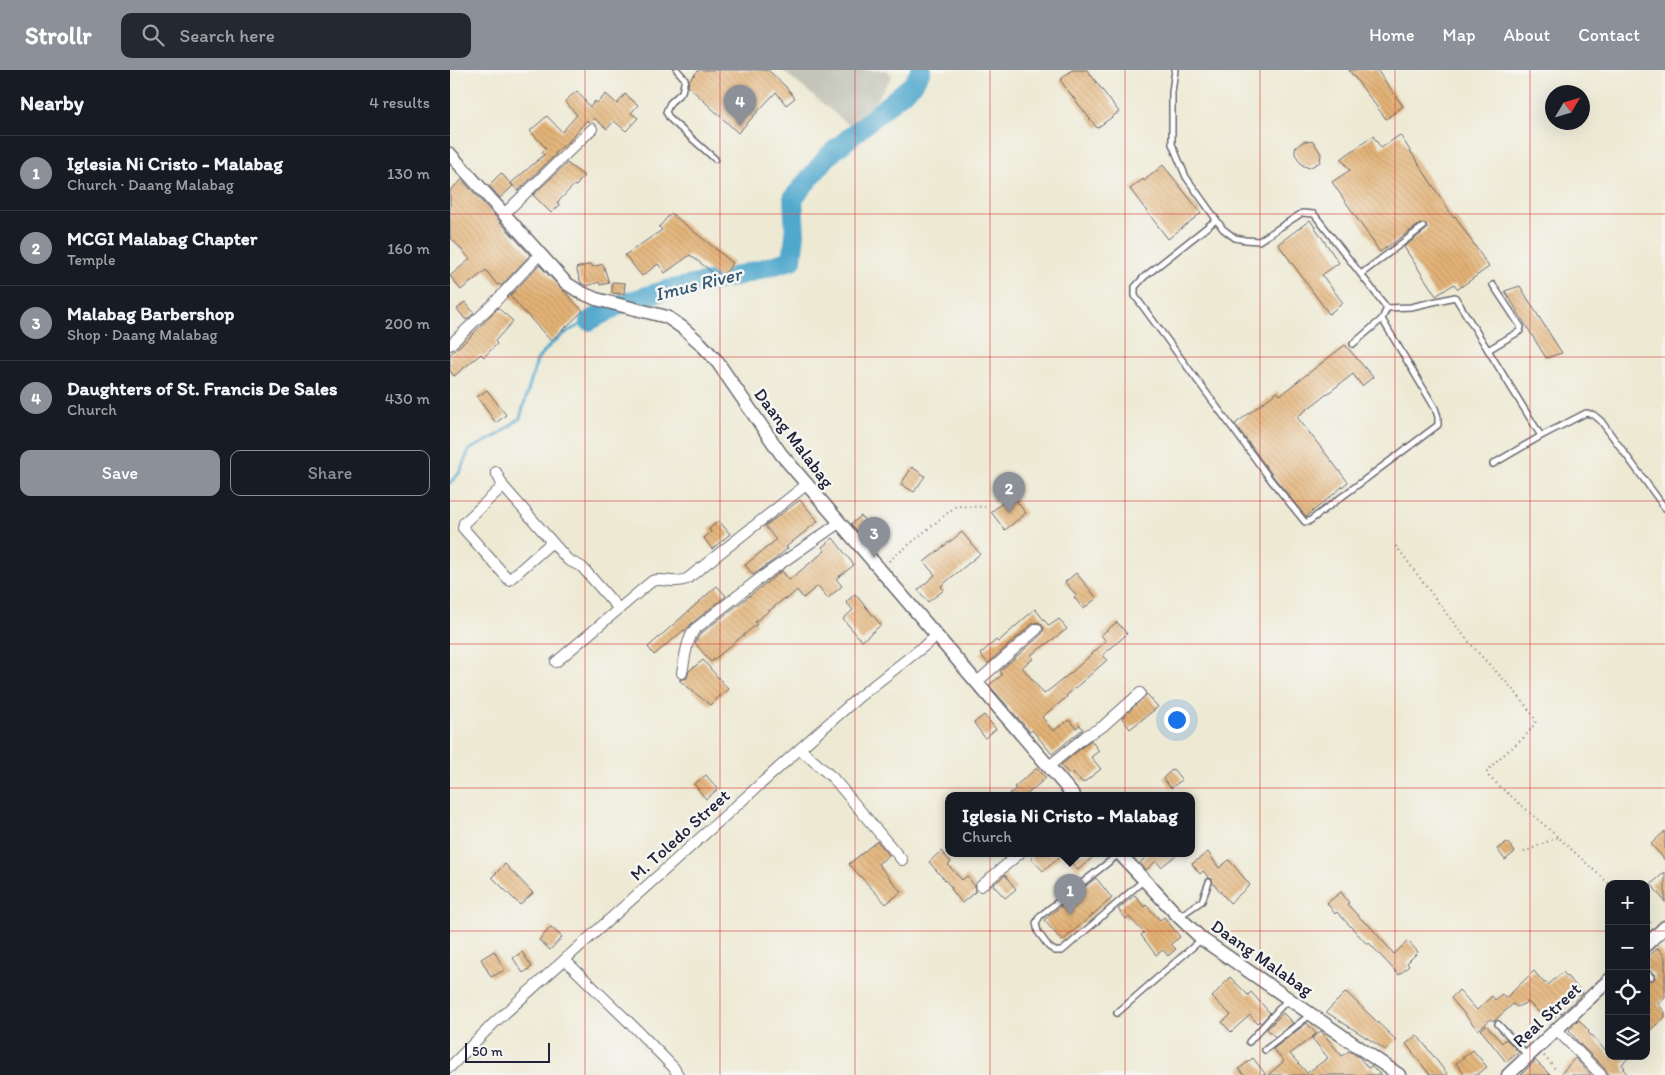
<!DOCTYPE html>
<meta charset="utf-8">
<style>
:root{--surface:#171b24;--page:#242831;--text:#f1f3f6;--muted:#9ea1a6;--line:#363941;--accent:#8c9099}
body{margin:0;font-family:Itim,sans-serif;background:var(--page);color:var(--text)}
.controls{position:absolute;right:15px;bottom:15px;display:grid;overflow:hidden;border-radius:10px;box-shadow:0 5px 20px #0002}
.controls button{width:45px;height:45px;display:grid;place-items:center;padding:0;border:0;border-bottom:1px solid var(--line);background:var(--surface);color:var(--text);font:25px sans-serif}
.compass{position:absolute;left:1095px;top:15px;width:45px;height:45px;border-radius:50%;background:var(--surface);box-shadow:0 5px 20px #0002;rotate:52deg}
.scale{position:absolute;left:15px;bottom:12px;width:85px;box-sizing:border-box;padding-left:5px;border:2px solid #22223b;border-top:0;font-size:14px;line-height:18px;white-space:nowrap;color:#22223b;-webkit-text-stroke:4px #f6f6f2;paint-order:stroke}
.you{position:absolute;left:726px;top:649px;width:18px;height:18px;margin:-12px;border:4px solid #fff;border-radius:50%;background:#1a73e8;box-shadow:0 0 0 8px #1a73e833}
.badge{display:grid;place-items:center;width:32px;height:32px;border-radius:50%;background:var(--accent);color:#fff;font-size:16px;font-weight:700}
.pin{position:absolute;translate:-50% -41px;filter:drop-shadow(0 1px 2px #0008)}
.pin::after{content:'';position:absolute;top:26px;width:18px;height:15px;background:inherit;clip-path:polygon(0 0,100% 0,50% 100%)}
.popup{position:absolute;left:495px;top:722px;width:250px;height:65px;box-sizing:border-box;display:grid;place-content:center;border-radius:10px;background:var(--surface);filter:drop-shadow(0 1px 4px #0005);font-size:16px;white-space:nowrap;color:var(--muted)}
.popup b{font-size:19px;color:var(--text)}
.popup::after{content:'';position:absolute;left:50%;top:100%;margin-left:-10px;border:10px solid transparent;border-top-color:var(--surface)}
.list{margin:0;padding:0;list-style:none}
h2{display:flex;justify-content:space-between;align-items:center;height:65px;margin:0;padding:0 20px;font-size:21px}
h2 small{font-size:16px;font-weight:400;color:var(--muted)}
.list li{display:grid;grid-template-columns:32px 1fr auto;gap:15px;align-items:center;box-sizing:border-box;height:75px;padding:0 20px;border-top:1px solid var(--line)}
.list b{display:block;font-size:19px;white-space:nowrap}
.list p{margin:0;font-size:16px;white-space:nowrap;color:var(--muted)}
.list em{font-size:16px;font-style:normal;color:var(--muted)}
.actions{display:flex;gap:10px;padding:15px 20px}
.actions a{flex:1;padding:11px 0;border:1px solid var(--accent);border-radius:10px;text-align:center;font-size:18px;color:var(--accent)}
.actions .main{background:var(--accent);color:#fff}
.icon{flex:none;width:28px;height:28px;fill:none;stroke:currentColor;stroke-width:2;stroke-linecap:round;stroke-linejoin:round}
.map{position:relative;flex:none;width:1215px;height:1005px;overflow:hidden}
header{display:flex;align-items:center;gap:30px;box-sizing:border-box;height:70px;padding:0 25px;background:var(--accent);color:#fff}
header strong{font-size:24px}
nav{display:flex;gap:28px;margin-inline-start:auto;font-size:18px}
.search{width:350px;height:45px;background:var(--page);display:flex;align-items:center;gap:12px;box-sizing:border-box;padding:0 18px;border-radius:10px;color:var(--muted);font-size:19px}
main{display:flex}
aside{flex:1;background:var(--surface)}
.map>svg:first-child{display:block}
</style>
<header>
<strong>Strollr</strong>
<div class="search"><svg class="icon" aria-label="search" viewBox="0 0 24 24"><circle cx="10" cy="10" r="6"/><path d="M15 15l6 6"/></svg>Search here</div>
<nav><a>Home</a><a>Map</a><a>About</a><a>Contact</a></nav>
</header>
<main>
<aside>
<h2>Nearby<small>4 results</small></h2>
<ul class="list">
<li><span class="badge">1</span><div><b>Iglesia Ni Cristo - Malabag</b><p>Church · Daang Malabag</p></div><em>130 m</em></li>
<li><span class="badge">2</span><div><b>MCGI Malabag Chapter</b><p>Temple</p></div><em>160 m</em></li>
<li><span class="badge">3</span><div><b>Malabag Barbershop</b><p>Shop · Daang Malabag</p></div><em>200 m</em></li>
<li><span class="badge">4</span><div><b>Daughters of St. Francis De Sales</b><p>Church</p></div><em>430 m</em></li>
</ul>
<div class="actions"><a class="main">Save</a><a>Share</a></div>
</aside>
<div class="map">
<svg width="1215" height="1005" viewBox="0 0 1215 1005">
<defs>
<pattern id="building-back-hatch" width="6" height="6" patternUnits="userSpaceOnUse" patternTransform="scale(1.25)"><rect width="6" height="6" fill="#e3b276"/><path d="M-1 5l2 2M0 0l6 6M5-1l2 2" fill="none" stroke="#c29967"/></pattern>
</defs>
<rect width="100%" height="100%" fill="#f6f6f2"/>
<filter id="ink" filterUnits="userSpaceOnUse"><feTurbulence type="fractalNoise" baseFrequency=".02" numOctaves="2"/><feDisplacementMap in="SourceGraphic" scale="10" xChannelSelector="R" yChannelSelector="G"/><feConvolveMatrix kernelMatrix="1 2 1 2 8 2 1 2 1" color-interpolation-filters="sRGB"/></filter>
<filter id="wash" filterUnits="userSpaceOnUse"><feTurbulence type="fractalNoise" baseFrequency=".0096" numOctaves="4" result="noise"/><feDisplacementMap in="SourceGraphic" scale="20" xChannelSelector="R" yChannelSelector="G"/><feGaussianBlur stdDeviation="1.12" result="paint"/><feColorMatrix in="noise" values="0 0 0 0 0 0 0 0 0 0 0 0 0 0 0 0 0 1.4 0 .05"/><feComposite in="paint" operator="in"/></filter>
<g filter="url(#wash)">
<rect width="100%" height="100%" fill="#ede9d3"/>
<path fill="#c4c5b9" d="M332 0H437L442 6 406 61Z"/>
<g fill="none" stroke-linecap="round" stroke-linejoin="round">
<path stroke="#51a8cd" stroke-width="3" d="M0 413 10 402 19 380 48 365 70 348 87 290 99 276 118 261 139 251"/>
<path stroke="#51a8cd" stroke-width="20" d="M139 251 171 234 216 220 283 207 342 190 345 165 343 128 379 85 463 14 471 0"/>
</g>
<g id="blocks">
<g fill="url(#building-back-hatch)">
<path d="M249 0H318L336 17 345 28 336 35 326 22 288 63 238 16 239 10Z"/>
<path d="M622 0H637L669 42 647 58 610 10Z"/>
<path d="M899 0H927L953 36 936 49Z"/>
<path d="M127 21 140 37 145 31 147 33 156 24 167 34 175 24 188 35 181 43 188 48 176 61 164 51 157 59 144 48 139 53 137 50 119 71 105 83 106 84 68 121 61 113 94 85 92 82 96 78 80 61 97 46 112 62 127 45 115 31Z"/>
<path d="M950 65 1003 147 1005 146 1039 197 1008 219 1004 214 986 226 954 177 976 160 977 157 976 154H970L930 182 882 112 900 100 891 89 923 66 931 78Z"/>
<path d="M854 71 864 72 871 84 870 92 859 98 852 95 845 84V78Z"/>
<path d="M117 93 134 106 126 116 124 115 107 133 110 135 101 143 83 125Z"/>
<path d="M713 95 751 143 718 169 680 119 693 109 694 111Z"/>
<path d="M51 103 63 116 50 128 39 115Z"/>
<path d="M12 110 80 185 51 216 49 214 47 215 36 200 11 220 0 206 20 189 0 167V120Z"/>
<path d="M221 143 283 193 271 209 240 185 215 203 208 194 192 206 175 185 212 160 209 157Z"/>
<path d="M860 150 889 193 872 205 893 233 879 244 828 174Z"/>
<path d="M141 194 143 197 153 194 159 213 150 215 149 212 137 216 131 213 126 198Z"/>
<path d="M89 195 133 241 101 271 60 226Z"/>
<path d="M162 212 175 213 174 224 162 223Z"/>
<path d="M1070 216 1089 247 1112 283 1096 288 1055 221Z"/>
<path d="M15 232 24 243 16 250 7 239Z"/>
<path d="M48 238 63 251 45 271 47 274 34 287 31 284 4 306 0 301V284L18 269Z"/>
<path d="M895 275 923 307 912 316 903 304 847 347 898 412 856 447 823 406 785 354 827 322 830 325Z"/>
<path d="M37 320 56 345 46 353 27 327Z"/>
<path d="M462 397 475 406 464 422 451 414Z"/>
<path d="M562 425 576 443 555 460 541 442Z"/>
<path d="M350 430 368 451 336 477 338 478 324 490 303 505 295 495 326 470 315 456Z"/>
<path d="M411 446 424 462 415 470 401 454Z"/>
<path d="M269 451 280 464 262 479 254 468 261 462 259 459Z"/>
<path d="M512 462 530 484 491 516 494 520 478 532 468 520 485 505 474 492Z"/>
<path d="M383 468 404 495 386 509 392 516 378 528 368 516 353 528 347 520 336 530 335 528 305 552 307 554 261 592 245 573 250 564 332 501 339 510 375 481 372 477Z"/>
<path d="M626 503 647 528 633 539 624 527 626 525 615 512Z"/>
<path d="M267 516 276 526 241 554 235 561 234 560 204 585 198 577Z"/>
<path d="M405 524 431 555 412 571 393 549 403 540 396 532Z"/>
<path d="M585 539 599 556 609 549 617 559 581 585 583 589 572 597 594 624 622 602 656 571 651 565 667 552 677 564 653 585 657 590 616 626 617 627 592 647 603 661 619 650 626 658 630 655 633 659 602 684 582 660 580 662 539 615 552 605 550 601 592 564 594 558 592 555 589 552 582 554 538 593 530 584 546 570 548 572Z"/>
<path d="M253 590 278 619 260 635 229 610 237 608 239 601Z"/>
<path d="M697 624 708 637 680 659 672 648Z"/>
<path d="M534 645 546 659 535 668 524 653Z"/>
<path d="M641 670 649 681 641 687 651 699 633 713 623 702 620 705 611 695Z"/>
<path d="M587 698 596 708 575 726H557L566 719 564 717Z"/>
<path d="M723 699 732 710 721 718 713 708Z"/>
<path d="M256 705 268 719 256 729 244 714Z"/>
<path d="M1215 761V790L1201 774Z"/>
<path d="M427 771 439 785 428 794 451 822 436 834 399 794Z"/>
<path d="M1057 772 1065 782 1055 790 1047 779Z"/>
<path d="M491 781 501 792 498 795 512 810 517 806 524 815 526 821 512 833 501 819 502 818 479 792Z"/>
<path d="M758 782 769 798 779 790 800 815 780 833 763 813 762 809 759 808 753 801 750 804 742 794Z"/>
<path d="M585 784H614L593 801 581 788Z"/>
<path d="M614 784H646L628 800Z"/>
<path d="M699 784H728L711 797 706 791 696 800 690 793Z"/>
<path d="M55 794 83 823 70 835 42 807Z"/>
<path d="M1215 802V832L1201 814Z"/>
<path d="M555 805 566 819 555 828 543 815Z"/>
<path d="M646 808 662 828 612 871 594 850Z"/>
<path d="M891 822 899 833 897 834 916 854 917 853 944 884 958 871 968 882 957 893 959 896 949 905 919 873 917 874 887 842 885 844 877 833Z"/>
<path d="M685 825 694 837 696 835 710 850 714 847 730 867 721 874 726 879 718 886 713 880 706 885 691 865 694 863 679 847 676 849 668 839Z"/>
<path d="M101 857 112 867 100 880 89 870Z"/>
<path d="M1208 878 1215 887V928L1208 934 1215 942V947L1196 964V908L1202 911 1205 908 1204 904 1196 898V888Z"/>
<path d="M44 881 55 900 41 907 31 889Z"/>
<path d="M72 882 82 897 73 903 63 888Z"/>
<path d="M1084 901 1094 913 1096 912 1098 915 1113 902 1133 923 1111 944 1110 942 1099 952 1078 932 1067 937 1063 934 1044 951 1041 949 1028 960 1001 928 1009 920 1027 940 1042 926 1045 930 1052 924 1056 928Z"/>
<path d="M780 907 798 925 801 922 820 943 811 953 809 951 807 953 800 945 781 962 772 952 781 945 762 927Z"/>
<path d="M896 922 946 970 936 980 876 942Z"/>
<path d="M833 943 843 953 825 967 817 959Z"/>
<path d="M1129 950 1139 961 1138 962 1159 984V986H1181L1172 994 1175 998 1173 999 1178 1005H1158L1156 1000 1129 973 1119 960Z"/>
<path d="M857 953 866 964 840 984 857 1003 878 988 862 968 871 961 892 986 899 981 909 987 918 998 921 996 931 1005H818L834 991 823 979Z"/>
<path d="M1036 955 1052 973 1056 969 1069 982 1056 992 1031 960Z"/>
<path d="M967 965 998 1005H980L956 974Z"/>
<path d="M1023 980 1037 997 1027 1005H1015L1006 993Z"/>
<path d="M803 988 816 1005H794L789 999Z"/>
<path d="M1125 988 1141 1005H1110Z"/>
<path d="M1085 990 1100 1005H1071L1084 992Z"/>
</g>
</g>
</g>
<g filter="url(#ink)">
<use href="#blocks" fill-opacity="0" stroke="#696870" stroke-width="1"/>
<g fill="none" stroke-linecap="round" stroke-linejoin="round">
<defs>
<g id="service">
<path d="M227 0 235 9 232 22 220 33 216 42 220 49 265 89"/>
<path d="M725 0 722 22V74L736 107 773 159 785 168 795 170 809 171 852 143 864 144 937 238 961 237 1005 227 1038 280 1070 261 1071 257 1043 215"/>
<path d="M766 150 694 207 685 217V226L820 409 855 452H858L988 355V347L985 338 932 249 937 238"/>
<path d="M911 204 973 157"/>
<path d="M903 274 932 249"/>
<path d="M1038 280 1091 366 1043 394"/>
<path d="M1091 366 1136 343 1144 345 1151 351 1215 438"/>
<path d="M669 784 590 846 586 853 588 862 599 877 605 881H612L694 810"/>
<path d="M730 846 752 831 759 812"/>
<path d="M1196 902 1201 907"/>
<path d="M667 943 752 869"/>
<path d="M1048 954 1078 986"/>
<path d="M799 972 838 929"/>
<path d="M815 980 860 945"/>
</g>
<g id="minor">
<path d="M54 144 142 59"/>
<path d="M0 275 44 233 90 184"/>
<path d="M46 402 53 416 118 490 132 497 169 539"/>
<path d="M53 416 14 453 13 458 59 510 102 472"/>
<path d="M106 592 202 511C214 507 221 515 237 509L356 415"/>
<path d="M232 603C235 588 236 571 245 559L313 506 389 453"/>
<path d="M527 612 587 559"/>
<path d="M350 679 383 708 452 790"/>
<path d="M599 696 637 665 652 657 690 623"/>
<path d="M531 816 569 784"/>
<path d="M115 890 187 960 224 998 228 1005"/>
<path d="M1107 960 1151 1005"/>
<path d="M0 997 44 953 363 667 410 626 487 566"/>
</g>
<g id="tertiary">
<path d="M0 84 116 213 130 222 146 229 217 247 233 258 250 273 266 290 331 384 624 726"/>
<path d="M670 784 729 847 752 869 949 1005"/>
<path d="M1196 875 1215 857"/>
<path d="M1058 1005 1159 910"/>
</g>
</defs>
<use href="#service" stroke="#696870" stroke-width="8"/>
<use href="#minor" stroke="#696870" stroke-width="12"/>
<use href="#tertiary" stroke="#696870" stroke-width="15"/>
<g stroke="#696870" stroke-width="2" stroke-dasharray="1 4" stroke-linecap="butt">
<path d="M946 476C972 510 997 546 1025 579 1046 603 1070 623 1086 651 1074 674 1051 682 1037 702L1039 707 1108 767 1159 814"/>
<path d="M439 491 506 436 535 437"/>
<path d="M1074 782 1108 767"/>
<path d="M1196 849 1202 854"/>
<path d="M1094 986 1107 1001"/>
</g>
<use href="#service" stroke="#fff" stroke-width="5"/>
<use href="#minor" stroke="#fff" stroke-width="10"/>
<use href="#tertiary" stroke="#fff" stroke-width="12"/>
</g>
</g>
<path fill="none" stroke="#d62828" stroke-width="1" stroke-opacity="0.55" d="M135 0V1005M270 0V1005M405 0V1005M540 0V1005M675 0V1005M810 0V1005M945 0V1005M1080 0V1005M0 144H1215M0 287H1215M0 431H1215M0 574H1215M0 718H1215M0 861H1159M1196 861H1215"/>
<g text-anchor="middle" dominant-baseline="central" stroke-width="5" stroke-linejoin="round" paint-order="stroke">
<g font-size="18" fill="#22223b" stroke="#f6f6f2">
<text transform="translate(344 368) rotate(53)">Daang Malabag</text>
<text transform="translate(230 765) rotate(-42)">M. Toledo Street</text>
<text transform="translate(812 888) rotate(35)">Daang Malabag</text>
<text transform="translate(1097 945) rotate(-43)">Real Street</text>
</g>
<g font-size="19" font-style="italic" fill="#355875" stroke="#f6f6f2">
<text transform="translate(248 214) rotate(-14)">Imus River</text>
</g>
</g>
</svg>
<div class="controls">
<button>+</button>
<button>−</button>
<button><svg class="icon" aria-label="locate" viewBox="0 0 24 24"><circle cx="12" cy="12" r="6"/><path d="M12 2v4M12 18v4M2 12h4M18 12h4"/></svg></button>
<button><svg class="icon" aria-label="layers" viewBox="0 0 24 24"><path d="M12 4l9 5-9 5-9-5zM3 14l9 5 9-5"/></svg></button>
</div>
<svg class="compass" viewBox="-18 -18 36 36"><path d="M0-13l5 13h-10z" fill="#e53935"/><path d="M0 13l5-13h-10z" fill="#9ea1a6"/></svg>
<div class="scale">50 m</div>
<div class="you"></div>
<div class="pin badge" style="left:620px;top:845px">1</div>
<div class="popup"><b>Iglesia Ni Cristo - Malabag</b>Church</div>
<div class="pin badge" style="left:559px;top:443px">2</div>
<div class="pin badge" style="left:424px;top:488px">3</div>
<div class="pin badge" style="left:290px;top:56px">4</div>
</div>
</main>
